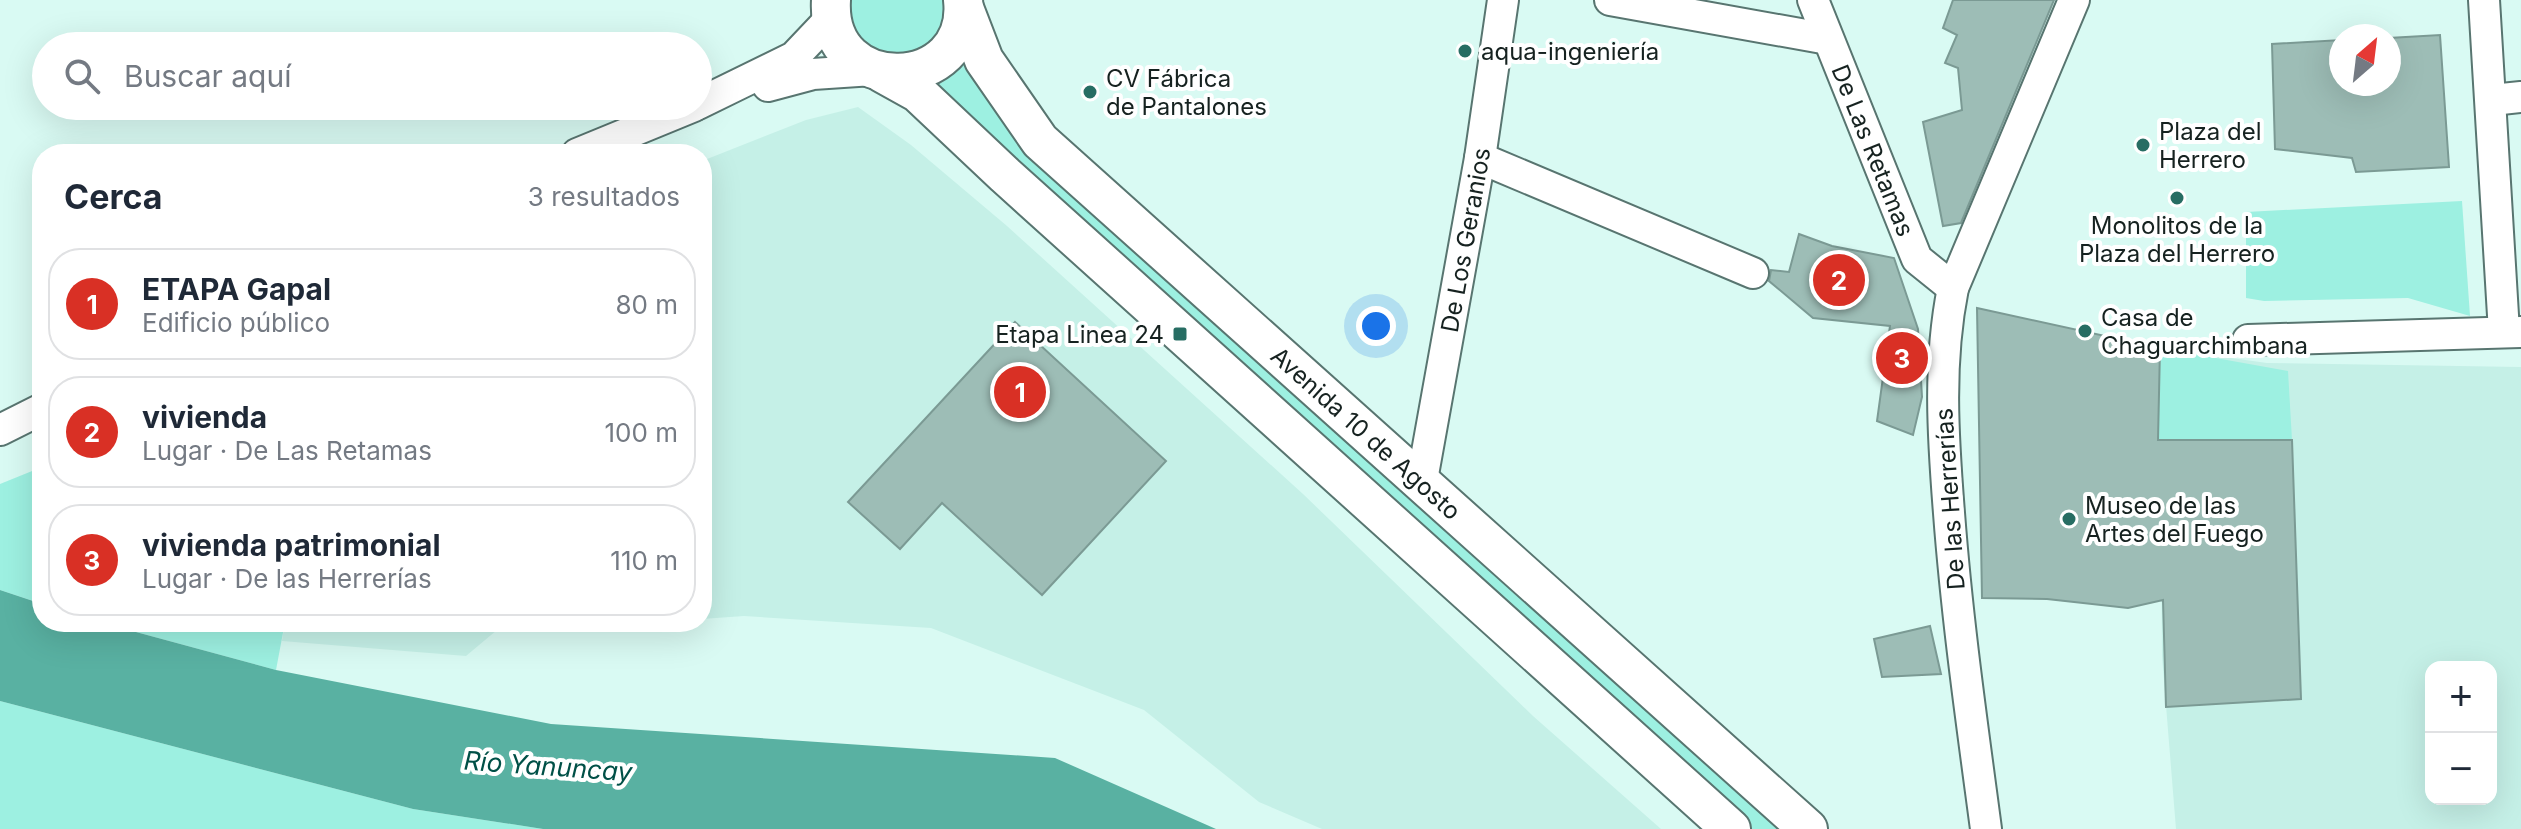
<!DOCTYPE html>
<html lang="es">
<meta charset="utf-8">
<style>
:root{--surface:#fff;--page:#f6f6f7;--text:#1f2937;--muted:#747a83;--line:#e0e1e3;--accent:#d93025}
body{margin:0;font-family:Inter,sans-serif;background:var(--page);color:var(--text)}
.controls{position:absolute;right:24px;bottom:24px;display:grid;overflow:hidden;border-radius:16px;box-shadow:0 8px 32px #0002}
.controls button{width:72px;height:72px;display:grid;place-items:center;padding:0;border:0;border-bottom:2px solid var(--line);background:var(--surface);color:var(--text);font:40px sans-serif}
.compass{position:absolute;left:2329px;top:24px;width:72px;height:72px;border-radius:50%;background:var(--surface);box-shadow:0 8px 32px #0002;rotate:28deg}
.you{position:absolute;left:1376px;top:326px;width:28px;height:28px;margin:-20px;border:6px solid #fff;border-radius:50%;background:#1a73e8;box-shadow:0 0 0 12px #1a73e833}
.badge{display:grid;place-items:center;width:52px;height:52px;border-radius:50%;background:var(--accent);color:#fff;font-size:26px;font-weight:700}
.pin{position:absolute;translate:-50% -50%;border:4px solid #fff;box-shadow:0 2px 8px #0006}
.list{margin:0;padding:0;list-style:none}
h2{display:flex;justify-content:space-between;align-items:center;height:104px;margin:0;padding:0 32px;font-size:34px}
h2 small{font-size:26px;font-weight:400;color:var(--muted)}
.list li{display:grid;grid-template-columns:52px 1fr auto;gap:24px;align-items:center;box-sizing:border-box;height:112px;margin:0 16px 16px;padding:0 16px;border:2px solid var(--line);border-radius:32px}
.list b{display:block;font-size:30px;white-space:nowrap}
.list p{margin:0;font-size:26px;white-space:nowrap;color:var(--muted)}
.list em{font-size:26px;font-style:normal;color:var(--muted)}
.icon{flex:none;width:44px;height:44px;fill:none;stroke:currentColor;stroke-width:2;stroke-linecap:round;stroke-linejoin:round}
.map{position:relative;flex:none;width:2521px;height:829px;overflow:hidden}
.search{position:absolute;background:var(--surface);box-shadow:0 8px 32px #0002;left:32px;top:32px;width:680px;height:88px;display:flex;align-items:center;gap:20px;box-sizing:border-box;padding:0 28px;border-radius:44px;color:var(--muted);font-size:30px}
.panel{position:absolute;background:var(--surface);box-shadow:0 8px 32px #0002;left:32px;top:144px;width:680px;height:488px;border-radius:32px}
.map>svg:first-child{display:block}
</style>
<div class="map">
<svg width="2521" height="829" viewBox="0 0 2521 829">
<rect width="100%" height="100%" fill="#d9faf3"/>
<g fill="#c5f0e7" fill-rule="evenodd">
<path d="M858 107 911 145 1007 226 1303 494 1533 716 1661 829H1322L1259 802 1144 710 931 628 744 616 702 619V161L806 120Z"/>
<path d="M2160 348 2267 363 2521 367V829H2176L2162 656ZM2431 667H2491V799H2431Z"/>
<path d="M285 622H638L497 630 466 656 282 641Z"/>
</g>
<g fill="#9df0e1">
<path d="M842 0H952L949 29 906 62 856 44Z"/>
<path d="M952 46 1040 142 1808 829H1731L902 74Z"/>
<path d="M2462 201 2470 316 2408 298 2264 301 2246 298V212Z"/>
<path d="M2160 348 2288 371 2292 440H2158Z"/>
<path d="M42 467V604L0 590V484Z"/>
<path d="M99 622H285L276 670Z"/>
<path d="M0 701 413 809 543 829H0Z"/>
</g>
<path fill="#59b1a2" d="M0 590 42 604V622H99L276 670 551 724 1055 758 1216 829H543L413 809 0 701Z"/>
<g fill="#9dbdb6" stroke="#7b9a94" stroke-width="2">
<path d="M1953 0H2054L1961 223 1943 226 1923 122 1962 110 1958 68 1945 63 1957 35 1943 28Z"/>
<path d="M2440 35 2449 167 2356 172 2352 158 2275 149 2272 44 2341 40V84H2389V38Z"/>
<path d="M1799 234 1832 246 1894 258 1918 329 1922 397 1913 435 1877 421 1890 326 1813 318 1769 281 1771 270 1789 272Z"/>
<path d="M1977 308 2160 348 2158 440H2292L2301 699 2166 707 2163 600 2128 608 2047 599 1982 598Z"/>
<path d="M1015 322 1166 461 1042 595 942 503 900 549 848 502Z"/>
<path d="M1930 626 1941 674 1882 677 1874 639Z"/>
</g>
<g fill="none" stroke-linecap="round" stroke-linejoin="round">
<defs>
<g id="minor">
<path d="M1610 0 1828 39"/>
<path id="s1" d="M1813 0 1917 259 1953 288"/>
<path d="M2484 0 2504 332"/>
<path d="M768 86 813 74 873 70"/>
<path d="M2492 100 2521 97"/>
<path d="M698 104 794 57 831 18"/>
<path d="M577 154 694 106"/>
<path d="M1480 158 1753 273"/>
<path d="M2248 340 2521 332"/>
<path d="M0 430 42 409"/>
<path id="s2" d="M1422 480 1480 158 1503 0"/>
<path d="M1986 829C1972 724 1957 619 1949 513 1943 437 1938 363 1953 288L2074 0"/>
</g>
<g id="major">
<path d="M831 0C825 100 973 94 963 0"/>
<path id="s3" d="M964 8 984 60 1040 141 1808 829"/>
<path d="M882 73 918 93 1005 175 1731 829"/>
</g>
</defs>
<use href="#minor" stroke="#587570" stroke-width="34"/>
<use href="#major" stroke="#587570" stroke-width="42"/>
<use href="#minor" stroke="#fff" stroke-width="30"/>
<use href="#major" stroke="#fff" stroke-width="38"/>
</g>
<g fill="#276d63" stroke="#fff" stroke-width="3">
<circle cx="1465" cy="51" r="8"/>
<circle cx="1090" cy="92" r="8"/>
<circle cx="2143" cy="145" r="8"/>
<circle cx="2177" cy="198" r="8"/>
<circle cx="2085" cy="331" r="8"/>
<rect x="1172" y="326" width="16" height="16" rx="4"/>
<circle cx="2069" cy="519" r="8"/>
</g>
<g text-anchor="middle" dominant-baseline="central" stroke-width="8" stroke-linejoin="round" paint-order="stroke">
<g font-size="24" fill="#162220" stroke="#fff" text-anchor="start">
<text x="1481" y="51">aqua-ingeniería</text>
<text x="1106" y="78">CV Fábrica<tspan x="1106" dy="28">de Pantalones</tspan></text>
<text x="2159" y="131">Plaza del<tspan x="2159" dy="28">Herrero</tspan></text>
<text x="2177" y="225" text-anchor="middle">Monolitos de la<tspan x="2177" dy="28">Plaza del Herrero</tspan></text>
<text x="2101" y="317">Casa de<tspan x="2101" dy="28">Chaguarchimbana</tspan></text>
<text x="1164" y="334" text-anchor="end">Etapa Linea 24</text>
<text x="2085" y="505">Museo de las<tspan x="2085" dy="28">Artes del Fuego</tspan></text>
</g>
<g font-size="24" fill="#162220" stroke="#fff">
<text stroke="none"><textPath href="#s1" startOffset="162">De Las Retamas</textPath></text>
<text stroke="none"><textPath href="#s2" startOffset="244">De Los Geranios</textPath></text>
<text stroke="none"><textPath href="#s3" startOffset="592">Avenida 10 de Agosto</textPath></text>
<text transform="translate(1950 499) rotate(-94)">De las Herrerías</text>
</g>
<g font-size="26" font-style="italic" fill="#005047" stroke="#fff">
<text transform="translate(548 766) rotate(4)">Río Yanuncay</text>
</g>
</g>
</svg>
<div class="controls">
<button>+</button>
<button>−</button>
</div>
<svg class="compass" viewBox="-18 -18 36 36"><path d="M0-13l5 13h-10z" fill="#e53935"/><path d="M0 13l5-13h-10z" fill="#747a83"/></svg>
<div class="you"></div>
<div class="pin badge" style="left:1020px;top:392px">1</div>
<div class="pin badge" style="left:1839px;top:280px">2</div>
<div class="pin badge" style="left:1902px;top:358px">3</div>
<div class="search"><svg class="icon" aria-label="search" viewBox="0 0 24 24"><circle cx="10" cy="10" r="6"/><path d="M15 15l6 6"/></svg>Buscar aquí</div>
<section class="panel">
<h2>Cerca<small>3 resultados</small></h2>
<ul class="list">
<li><span class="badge">1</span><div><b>ETAPA Gapal</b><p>Edificio público</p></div><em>80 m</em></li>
<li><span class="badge">2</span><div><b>vivienda</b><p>Lugar · De Las Retamas</p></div><em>100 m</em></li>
<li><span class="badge">3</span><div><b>vivienda patrimonial</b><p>Lugar · De las Herrerías</p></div><em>110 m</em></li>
</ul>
</section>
</div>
